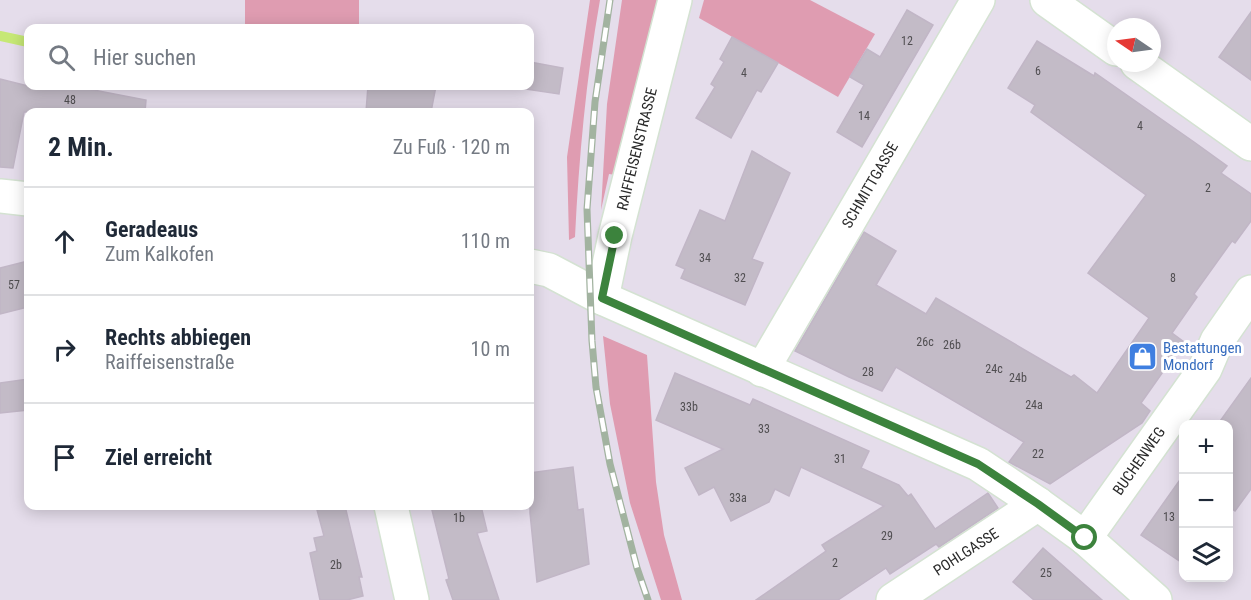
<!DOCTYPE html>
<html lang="de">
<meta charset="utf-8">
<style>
:root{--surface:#fff;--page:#f2f2f3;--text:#1f2937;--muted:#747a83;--line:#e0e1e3}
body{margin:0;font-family:"Roboto Condensed",sans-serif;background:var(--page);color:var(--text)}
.controls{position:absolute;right:18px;bottom:18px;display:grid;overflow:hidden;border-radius:12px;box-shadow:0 3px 15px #0003}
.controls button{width:54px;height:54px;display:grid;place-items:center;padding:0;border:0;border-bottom:2px solid var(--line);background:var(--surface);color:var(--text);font:30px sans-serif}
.compass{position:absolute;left:1107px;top:18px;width:54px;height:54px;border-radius:50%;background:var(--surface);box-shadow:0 3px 15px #0003;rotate:283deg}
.stop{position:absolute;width:18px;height:18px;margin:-14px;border:4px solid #3c833d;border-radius:50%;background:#fff}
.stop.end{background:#3c833d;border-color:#fff;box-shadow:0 2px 6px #0008}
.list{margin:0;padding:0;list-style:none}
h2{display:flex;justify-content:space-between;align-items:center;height:78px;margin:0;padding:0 24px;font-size:26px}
h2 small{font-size:20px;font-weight:400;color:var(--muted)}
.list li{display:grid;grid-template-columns:39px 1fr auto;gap:18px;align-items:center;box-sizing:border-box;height:108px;padding:0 24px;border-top:2px solid var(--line)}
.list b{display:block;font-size:22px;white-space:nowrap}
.list p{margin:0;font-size:20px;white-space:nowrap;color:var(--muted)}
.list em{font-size:20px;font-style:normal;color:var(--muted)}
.icon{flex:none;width:33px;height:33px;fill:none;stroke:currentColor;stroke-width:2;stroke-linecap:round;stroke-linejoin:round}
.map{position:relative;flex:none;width:1251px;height:600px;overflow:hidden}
.search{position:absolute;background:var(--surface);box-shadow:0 3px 15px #0003;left:24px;top:24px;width:510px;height:66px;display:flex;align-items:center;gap:15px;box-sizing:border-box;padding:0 21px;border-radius:12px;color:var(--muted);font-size:22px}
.panel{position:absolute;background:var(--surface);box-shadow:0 3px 15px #0003;left:24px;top:108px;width:510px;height:402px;border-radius:12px}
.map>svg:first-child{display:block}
</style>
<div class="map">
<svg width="1251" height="600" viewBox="0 0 1251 600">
<rect width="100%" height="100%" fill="#e5ddeb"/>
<g fill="#df9cb1">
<rect x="245" y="0" width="114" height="28"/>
<path d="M590 0H600C586 79 579 157 575 237L569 240 567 157Z"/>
<path d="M622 0H657L616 175 609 174 601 210 607 104Z"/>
<path d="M704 0H810L875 34 838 97 699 18Z"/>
<path d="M603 336 647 355 656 482 664 535 682 600H661L630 503 610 404Z"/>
</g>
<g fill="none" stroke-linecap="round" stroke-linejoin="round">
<path stroke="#c6e875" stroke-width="10" d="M0 36 28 42"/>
</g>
<g fill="#c3bbc7" stroke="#c1b6c6" stroke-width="1.5">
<path d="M907 10 933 25 862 147 837 132 864 85 850 77 867 49 880 57Z"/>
<path d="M1251 12V80L1219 57Z"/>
<path d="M732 37 778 63 761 92 757 90 731 138 696 118 715 87 711 84 724 62 720 59Z"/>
<path d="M1037 41 1094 76 1095 73 1194 142 1227 166 1221 173 1251 194V221L1235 243 1232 241 1194 294 1197 297 1172 333 1184 342 1141 403 1150 411 1142 423 1050 484 1009 462 1024 442 896 367 882 391 849 377 795 351 864 232 896 251 876 285 926 314 936 298 1071 377 1074 375 1097 393 1149 318 1088 273 1146 195 1031 112 1035 105 1008 88Z"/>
<path d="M530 62 563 68 559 94 525 89 526 86H530Z"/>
<path d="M0 79 28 86H73L146 100 145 112H24L13 168 0 167Z"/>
<path d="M368 86H436L431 112H366Z"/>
<path d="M752 151 790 173 752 259 763 263 745 305 681 278 685 269 676 265 700 210 725 221Z"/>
<path d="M28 261V307L0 314V268Z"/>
<path d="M675 373 750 405 753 399 869 451 861 468 899 485 908 496 911 494 935 529 988 493 998 508 939 547 936 544 890 574 886 568 838 600H756L826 551 822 545 884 506 801 467 789 496 775 489 769 502 731 521 714 487 699 495 685 468 723 449 656 420Z"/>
<path d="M1251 378V489L1235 511 1228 506V424H1218Z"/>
<path d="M28 379V410L0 413V383Z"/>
<path d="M573 467 578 510 583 509 589 564 537 582 530 513V473Z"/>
<path d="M1184 474V564L1141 535Z"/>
<path d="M316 506H345L362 577H359L363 596 347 600H320L310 553 317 551 314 538 324 536Z"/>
<path d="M431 506H481L487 531 477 533 499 600H453L446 580 449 579Z"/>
<path d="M1043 548 1102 600H1034L1013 582Z"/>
</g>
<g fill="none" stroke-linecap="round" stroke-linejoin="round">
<defs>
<g id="minor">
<path d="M1047 0 1116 49"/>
<path d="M1137 63 1251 144"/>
<path d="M0 196 28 199"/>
<path d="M530 266 549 270 602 298 978 464 1038 504 1085 538 1155 600"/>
<path d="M602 298 615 236 675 0"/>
<path d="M762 370 978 0"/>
<path d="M391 506 412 600"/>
<path d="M1085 538 1205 369 1217 341 1251 292"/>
<path d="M893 600 1038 504"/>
</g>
</defs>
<use href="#minor" stroke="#d4e2d2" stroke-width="36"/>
<use href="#minor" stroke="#fff" stroke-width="33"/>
<defs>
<path id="rail" d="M610 0 595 102 587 209 592 341 596 387 610 464 637 568 648 600"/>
</defs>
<use href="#rail" stroke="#a2b3a0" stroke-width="7"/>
<use href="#rail" stroke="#fff" stroke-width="4.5" stroke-dasharray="14" stroke-linecap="butt"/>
</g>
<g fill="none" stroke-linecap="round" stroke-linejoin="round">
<path stroke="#3c833d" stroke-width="8" d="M615 236 602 298 978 464 1038 504 1085 538"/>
</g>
<defs>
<symbol id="shop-square" viewBox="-11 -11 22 22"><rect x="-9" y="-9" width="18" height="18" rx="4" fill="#3f7fe0" stroke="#fff"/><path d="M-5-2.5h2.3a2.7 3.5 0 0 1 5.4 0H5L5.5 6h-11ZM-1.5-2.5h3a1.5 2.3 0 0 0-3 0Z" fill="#fff"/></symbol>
</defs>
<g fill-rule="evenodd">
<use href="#shop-square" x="1126" y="340" width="33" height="33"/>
</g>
<g text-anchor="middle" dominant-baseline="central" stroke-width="6" stroke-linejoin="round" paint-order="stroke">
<g font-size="12" fill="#504e51">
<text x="907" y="41">12</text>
<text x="1038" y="71">6</text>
<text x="744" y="73">4</text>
<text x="70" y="100">48</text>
<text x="864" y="116">14</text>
<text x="1140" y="126">4</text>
<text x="1208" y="188">2</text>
<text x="705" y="258">34</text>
<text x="740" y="278">32</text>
<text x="1173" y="278">8</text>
<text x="14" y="285">57</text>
<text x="925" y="342">26c</text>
<text x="952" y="345">26b</text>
<text x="994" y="369">24c</text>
<text x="868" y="372">28</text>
<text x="1018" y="378">24b</text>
<text x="1034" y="405">24a</text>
<text x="689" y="407">33b</text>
<text x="764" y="429">33</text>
<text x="1038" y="454">22</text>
<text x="840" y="459">31</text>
<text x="738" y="498">33a</text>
<text x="1169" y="517">13</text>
<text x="459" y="518">1b</text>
<text x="887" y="536">29</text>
<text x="835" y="563">2</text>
<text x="336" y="565">2b</text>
<text x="1046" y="573">25</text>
</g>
<g font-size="15" fill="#2a2a2a" stroke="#fff">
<text transform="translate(637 149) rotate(-76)">RAIFFEISENSTRASSE</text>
<text transform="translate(870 185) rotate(-60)">SCHMITTGASSE</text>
<text transform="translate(1139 461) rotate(-55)">BUCHENWEG</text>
<text transform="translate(966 552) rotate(-33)">POHLGASSE</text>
</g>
<g font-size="15" fill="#366cbe" stroke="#fff" text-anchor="start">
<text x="1163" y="348">Bestattungen<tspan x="1163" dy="17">Mondorf</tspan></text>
</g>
</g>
</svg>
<div class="controls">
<button>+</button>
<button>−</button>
<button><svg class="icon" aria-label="layers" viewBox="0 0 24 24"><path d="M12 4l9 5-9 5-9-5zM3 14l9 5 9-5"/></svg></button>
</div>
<svg class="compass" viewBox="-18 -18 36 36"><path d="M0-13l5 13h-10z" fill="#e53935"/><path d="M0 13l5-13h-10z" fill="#747a83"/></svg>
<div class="stop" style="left:1085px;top:538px"></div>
<div class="stop end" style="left:615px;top:236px"></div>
<div class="search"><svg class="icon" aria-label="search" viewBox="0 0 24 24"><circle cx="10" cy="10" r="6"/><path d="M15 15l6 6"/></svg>Hier suchen</div>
<section class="panel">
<h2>2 Min.<small>Zu Fuß · 120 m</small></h2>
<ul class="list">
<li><svg class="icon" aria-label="ahead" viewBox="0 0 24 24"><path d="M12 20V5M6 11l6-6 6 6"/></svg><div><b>Geradeaus</b><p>Zum Kalkofen</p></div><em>110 m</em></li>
<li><svg class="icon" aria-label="right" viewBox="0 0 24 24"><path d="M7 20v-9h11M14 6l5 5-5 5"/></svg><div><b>Rechts abbiegen</b><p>Raiffeisenstraße</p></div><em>10 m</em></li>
<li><svg class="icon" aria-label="arrive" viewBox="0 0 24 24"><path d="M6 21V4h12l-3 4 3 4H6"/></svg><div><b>Ziel erreicht</b></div></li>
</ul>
</section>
</div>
